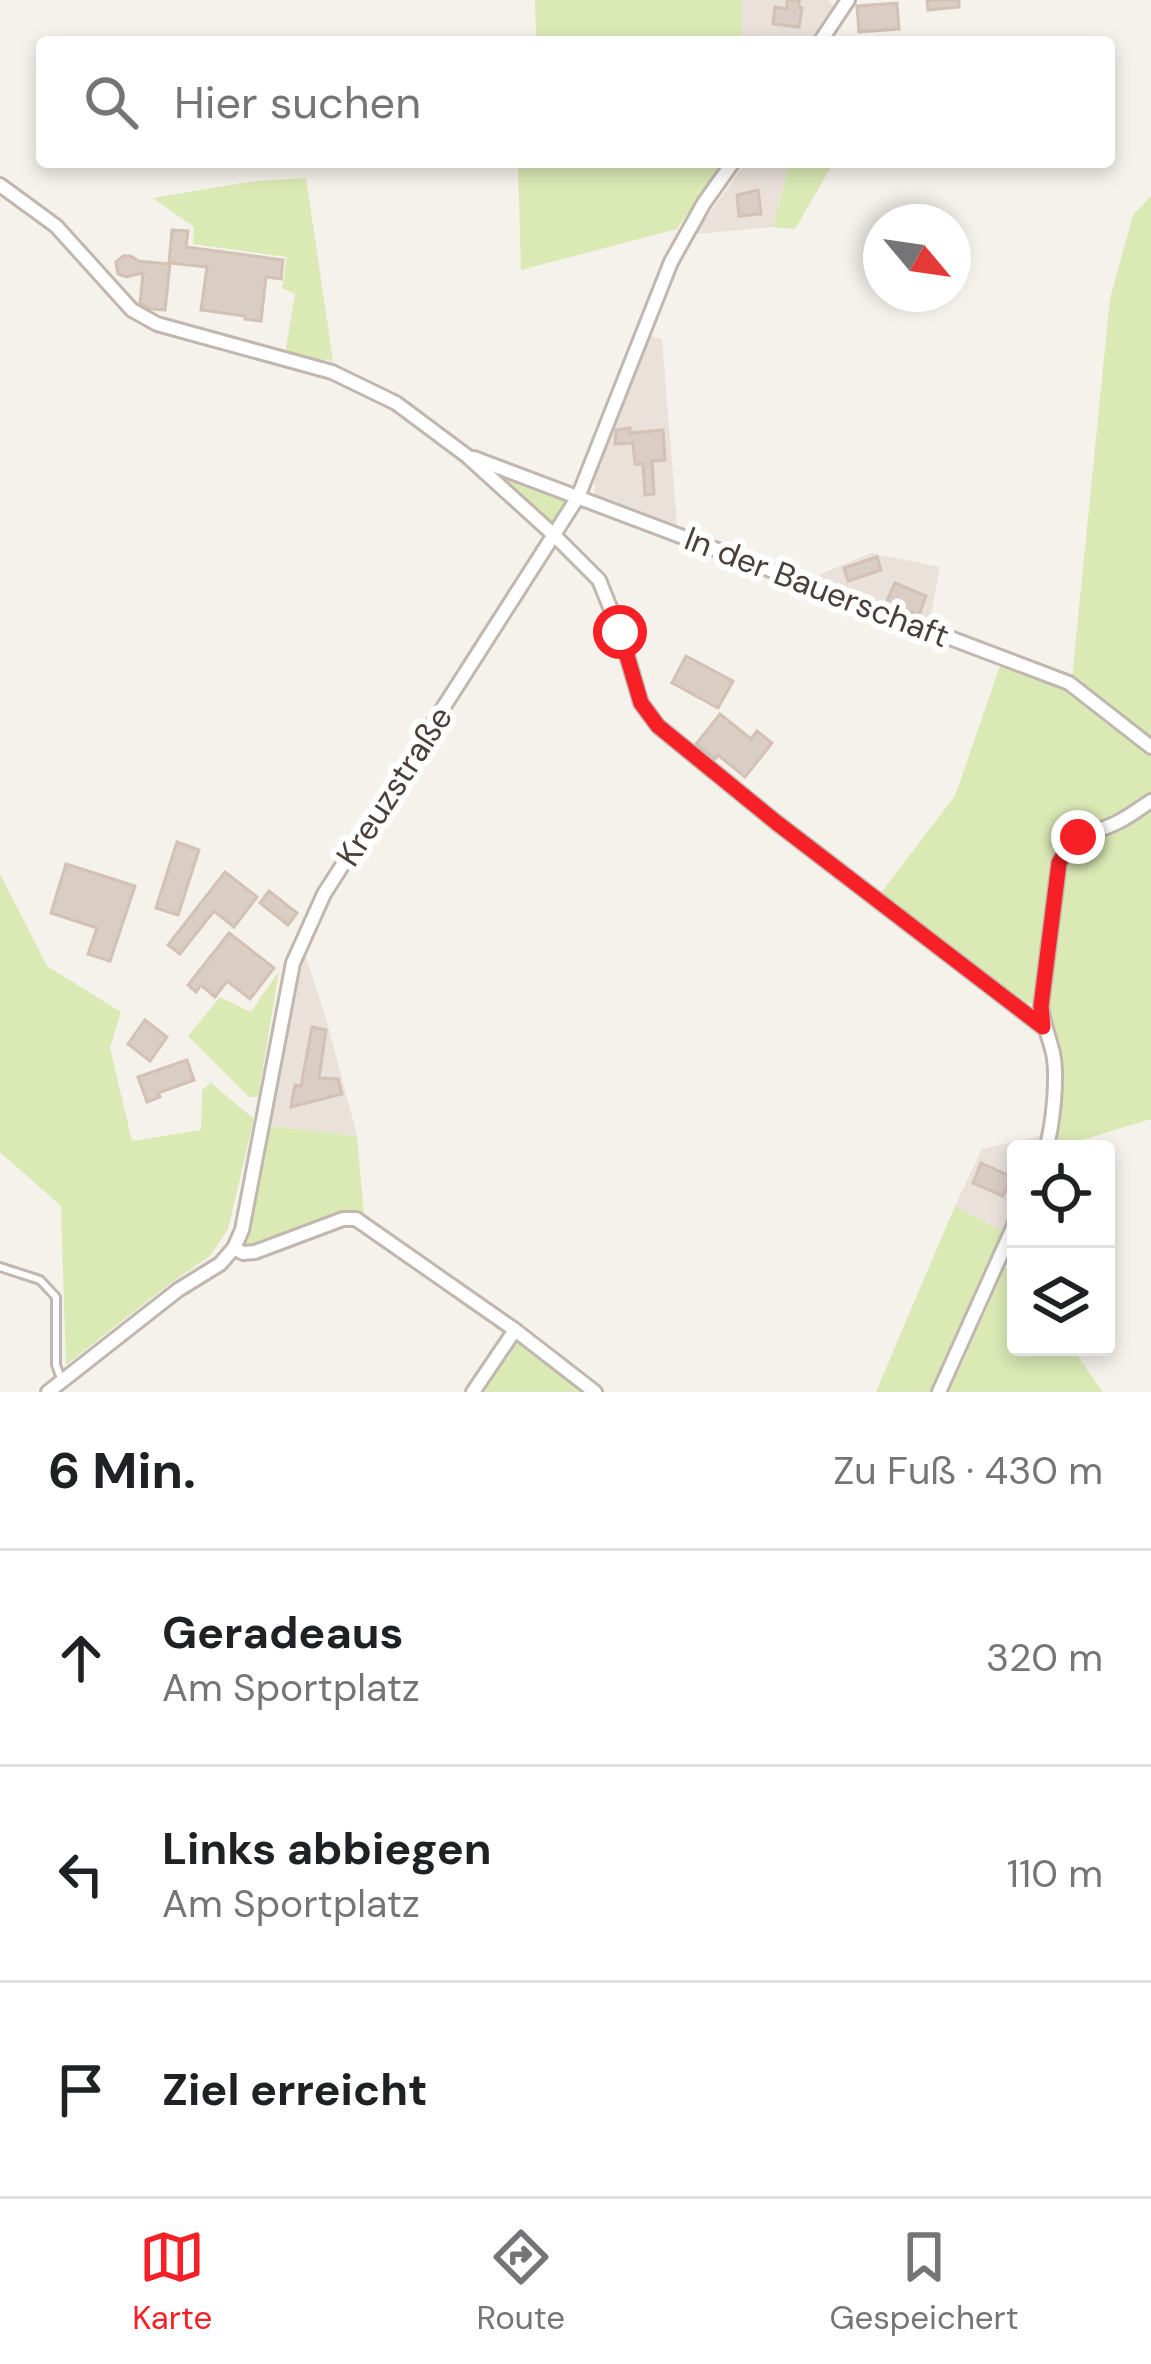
<!DOCTYPE html>
<html lang="de">
<meta charset="utf-8">
<style>
:root{--surface:#fff;--page:#f2f2f2;--text:#202124;--muted:#757577;--line:#e0e0e0;--accent:#f82027}
body{margin:0;font-family:"DM Sans",sans-serif;background:var(--page);color:var(--text)}
.controls{position:absolute;right:36px;bottom:36px;display:grid;overflow:hidden;border-radius:12px;box-shadow:0 6px 18px #0003}
.controls button{width:108px;height:108px;display:grid;place-items:center;padding:0;border:0;border-bottom:3px solid var(--line);background:var(--surface);color:var(--text);font:60px sans-serif}
.compass{position:absolute;left:863px;top:204px;width:108px;height:108px;border-radius:50%;background:var(--surface);box-shadow:0 6px 18px #0003;rotate:119deg}
.stop{position:absolute;width:36px;height:36px;margin:-27px;border:9px solid #f82027;border-radius:50%;background:#fff}
.stop.end{background:#f82027;border-color:#fff;box-shadow:0 3px 12px #0008}
.list{margin:0;padding:0;list-style:none}
h2{display:flex;justify-content:space-between;align-items:center;height:156px;margin:0;padding:0 48px;font-size:51px}
h2 small{font-size:39px;font-weight:400;color:var(--muted)}
.list li{display:grid;grid-template-columns:78px 1fr auto;gap:36px;align-items:center;box-sizing:border-box;height:216px;padding:0 48px;border-top:3px solid var(--line)}
.list b{display:block;font-size:45px;white-space:nowrap}
.list p{margin:0;font-size:39px;white-space:nowrap;color:var(--muted)}
.list em{font-size:39px;font-style:normal;color:var(--muted)}
.icon{flex:none;width:66px;height:66px;fill:none;stroke:currentColor;stroke-width:2;stroke-linecap:round;stroke-linejoin:round}
.map{position:relative;flex:none;width:1151px;height:1392px;overflow:hidden}
.search{position:absolute;background:var(--surface);box-shadow:0 6px 18px #0003;left:36px;right:36px;top:36px;height:132px;display:flex;align-items:center;gap:30px;box-sizing:border-box;padding:0 42px;border-radius:12px;color:var(--muted);font-size:45px}
.sheet{height:804px;background:var(--surface)}
nav{display:flex;justify-content:space-around;align-items:center;box-sizing:border-box;height:168px;border-top:3px solid var(--line);background:var(--surface);font-size:33px;color:var(--muted)}
nav a{display:grid;justify-items:center;gap:6px}
nav .on{color:var(--accent)}
.map>svg:first-child{display:block}
</style>
<div class="map">
<svg width="1151" height="1392" viewBox="0 0 1151 1392">
<rect width="100%" height="100%" fill="#f5f1eb"/>
<g fill="#e9e1da">
<path d="M742 0H828L834 6 809 42H750L742 35Z"/>
<path d="M746 162H790L773 227 695 234Z"/>
<path d="M650 336 662 339 677 525 595 496 594 479Z"/>
<path d="M871 553 940 567 929 625 811 578Z"/>
<path d="M305 954 327 1022 357 1136 270 1126 289 1017Z"/>
<path d="M1044 1135 1041 1149H1016V1213L1006 1234 955 1206 982 1149Z"/>
</g>
<g fill="#dbe9b5">
<path d="M535 0H742V35L750 42H512L536 36Z"/>
<path d="M518 162H722L677 229 521 270Z"/>
<path d="M790 162H834L795 229 773 227Z"/>
<path d="M306 178 333 361 285 354 295 294 282 288 287 257 193 244 194 227 153 198 255 181Z"/>
<path d="M1151 196V742L1072 679 1110 299 1133 215Z"/>
<path d="M494 469 568 500 552 525 492 473Z"/>
<path d="M1001 663 1066 686 1151 754V794L1110 820 1073 835 1053 862 1034 1004 1021 1002 880 894 955 796Z"/>
<path d="M1151 807V1119L1055 1148 1062 1065 1057 1037 1048 1020 1046 997 1065 868 1079 842Z"/>
<path d="M0 874 47 966 121 1012 110 1048 132 1141 201 1130 202 1090 211 1083 254 1119 228 1229 210 1256 168 1285 66 1365 61 1206 0 1152Z"/>
<path d="M279 971 258 1097H249L188 1036 220 997 251 1012Z"/>
<path d="M270 1126 357 1136 364 1215 340 1216 253 1248 244 1243Z"/>
<path d="M955 1206 1006 1234 933 1392H876Z"/>
<path d="M1014 1266 1016 1269V1347H1071L1103 1392H949L1005 1268Z"/>
<path d="M517 1342 584 1392H480L502 1358 507 1360Z"/>
</g>
<g fill="#dacdc4" stroke="#d2c1b4" stroke-width="3">
<path d="M787 0H799V7L802 8 799 27 773 24 775 7 787 9Z"/>
<path d="M927 0H959V7L928 10Z"/>
<path d="M897 3 899 29 859 32 857 6Z"/>
<path d="M758 190 761 214 739 216 737 195Z"/>
<path d="M172 230 188 231 186 247 283 260 281 279 266 277 261 321 245 319V316L201 310 207 267 169 263Z"/>
<path d="M123 256H131L138 261 170 264 165 310 151 309 140 303 143 273 126 277 118 274 116 262Z"/>
<path d="M630 428V433L663 430 665 460 652 461 654 494 645 495 643 464H635L633 443 615 444 616 430Z"/>
<path d="M877 557 881 570 848 581 844 568Z"/>
<path d="M895 583 926 596 919 615 886 603Z"/>
<path d="M686 656 733 681 718 708 672 683Z"/>
<path d="M720 714 751 739 757 731 772 743 745 777 718 755 715 759 696 744Z"/>
<path d="M177 842 199 850 178 915 156 908Z"/>
<path d="M66 864 135 886 110 961 88 954 97 928 51 913Z"/>
<path d="M225 872 257 897 234 927 214 911 180 954 168 945Z"/>
<path d="M269 891 297 913 288 925 260 903Z"/>
<path d="M229 933 274 968 250 999 227 981 215 997 201 985 196 992 188 985Z"/>
<path d="M145 1020 167 1037 150 1061 128 1044Z"/>
<path d="M312 1027 326 1030 319 1078 338 1079 342 1094 291 1107 295 1085 301 1086Z"/>
<path d="M187 1060 194 1080 158 1093 160 1097 147 1102 138 1077Z"/>
<path d="M981 1163 1012 1177 1003 1196 973 1183Z"/>
</g>
<g fill="none" stroke-linecap="round" stroke-linejoin="round">
<defs>
<path id="service" d="M0 1267 40 1280 56 1297V1365L62 1381"/>
<g id="minor">
<path d="M820 42 848 0"/>
<path d="M0 185 56 226 132 310 157 324 332 372 396 403 467 456 554 535 599 580 620 632 641 703 658 726 777 823 1043 1027"/>
<path d="M474 458 1069 683 1151 747"/>
<path d="M1046 1149C1053 1125 1058 1077 1053 1053 1049 1037 1043 1023 1041 1006L1059 863C1074 832 1089 836 1116 823 1129 817 1140 808 1151 801"/>
<path d="M234 1248 243 1253 255 1252 343 1219H356L515 1330 595 1392"/>
<path d="M48 1392 178 1290 220 1264 234 1248 242 1230 293 963 324 894 578 497 671 262 704 203 733 162"/>
<path d="M473 1392 515 1330"/>
<path d="M939 1392 1016 1221"/>
</g>
</defs>
<use href="#service" stroke="#c1b7ae" stroke-width="12"/>
<use href="#minor" stroke="#c1b7ae" stroke-width="18"/>
<use href="#service" stroke="#fff" stroke-width="6"/>
<use href="#minor" stroke="#fff" stroke-width="12"/>
</g>
<g fill="none" stroke-linecap="round" stroke-linejoin="round">
<path stroke="#f82027" stroke-width="15" d="M620 632 641 703 658 726 777 823 1043 1027 1041 1006 1059 863 1066 850 1078 837"/>
</g>
<g text-anchor="middle" dominant-baseline="central" stroke-width="12" stroke-linejoin="round" paint-order="stroke">
<g font-size="33" fill="#4a4039" stroke="#fff">
<text transform="translate(817 587) rotate(21)">In der Bauerschaft</text>
<text transform="translate(394 786) rotate(-57)">Kreuzstraße</text>
</g>
</g>
</svg>
<div class="controls">
<button><svg class="icon" aria-label="locate" viewBox="0 0 24 24"><circle cx="12" cy="12" r="6"/><path d="M12 2v4M12 18v4M2 12h4M18 12h4"/></svg></button>
<button><svg class="icon" aria-label="layers" viewBox="0 0 24 24"><path d="M12 4l9 5-9 5-9-5zM3 14l9 5 9-5"/></svg></button>
</div>
<svg class="compass" viewBox="-18 -18 36 36"><path d="M0-13l5 13h-10z" fill="#e53935"/><path d="M0 13l5-13h-10z" fill="#757577"/></svg>
<div class="stop" style="left:620px;top:632px"></div>
<div class="stop end" style="left:1078px;top:837px"></div>
<div class="search"><svg class="icon" aria-label="search" viewBox="0 0 24 24"><circle cx="10" cy="10" r="6"/><path d="M15 15l6 6"/></svg>Hier suchen</div>
</div>
<section class="sheet">
<h2>6 Min.<small>Zu Fuß · 430 m</small></h2>
<ul class="list">
<li><svg class="icon" aria-label="ahead" viewBox="0 0 24 24"><path d="M12 20V5M6 11l6-6 6 6"/></svg><div><b>Geradeaus</b><p>Am Sportplatz</p></div><em>320 m</em></li>
<li><svg class="icon" aria-label="left" viewBox="0 0 24 24"><path d="M17 20v-9H6M10 6l-5 5 5 5"/></svg><div><b>Links abbiegen</b><p>Am Sportplatz</p></div><em>110 m</em></li>
<li><svg class="icon" aria-label="arrive" viewBox="0 0 24 24"><path d="M6 21V4h12l-3 4 3 4H6"/></svg><div><b>Ziel erreicht</b></div></li>
</ul>
</section>
<nav>
<a class="on"><svg class="icon" aria-label="map" viewBox="0 0 24 24"><path d="M3 6l6-2 6 2 6-2v14l-6 2-6-2-6 2zM9 4v14M15 6v14"/></svg>Karte</a>
<a><svg class="icon" aria-label="directions" viewBox="0 0 24 24"><path d="M12 3l9 9-9 9-9-9zM9 14v-3h6M13 9l2 2-2 2"/></svg>Route</a>
<a><svg class="icon" aria-label="saved" viewBox="0 0 24 24"><path d="M7 4h10v16l-5-4-5 4z"/></svg>Gespeichert</a>
</nav>
